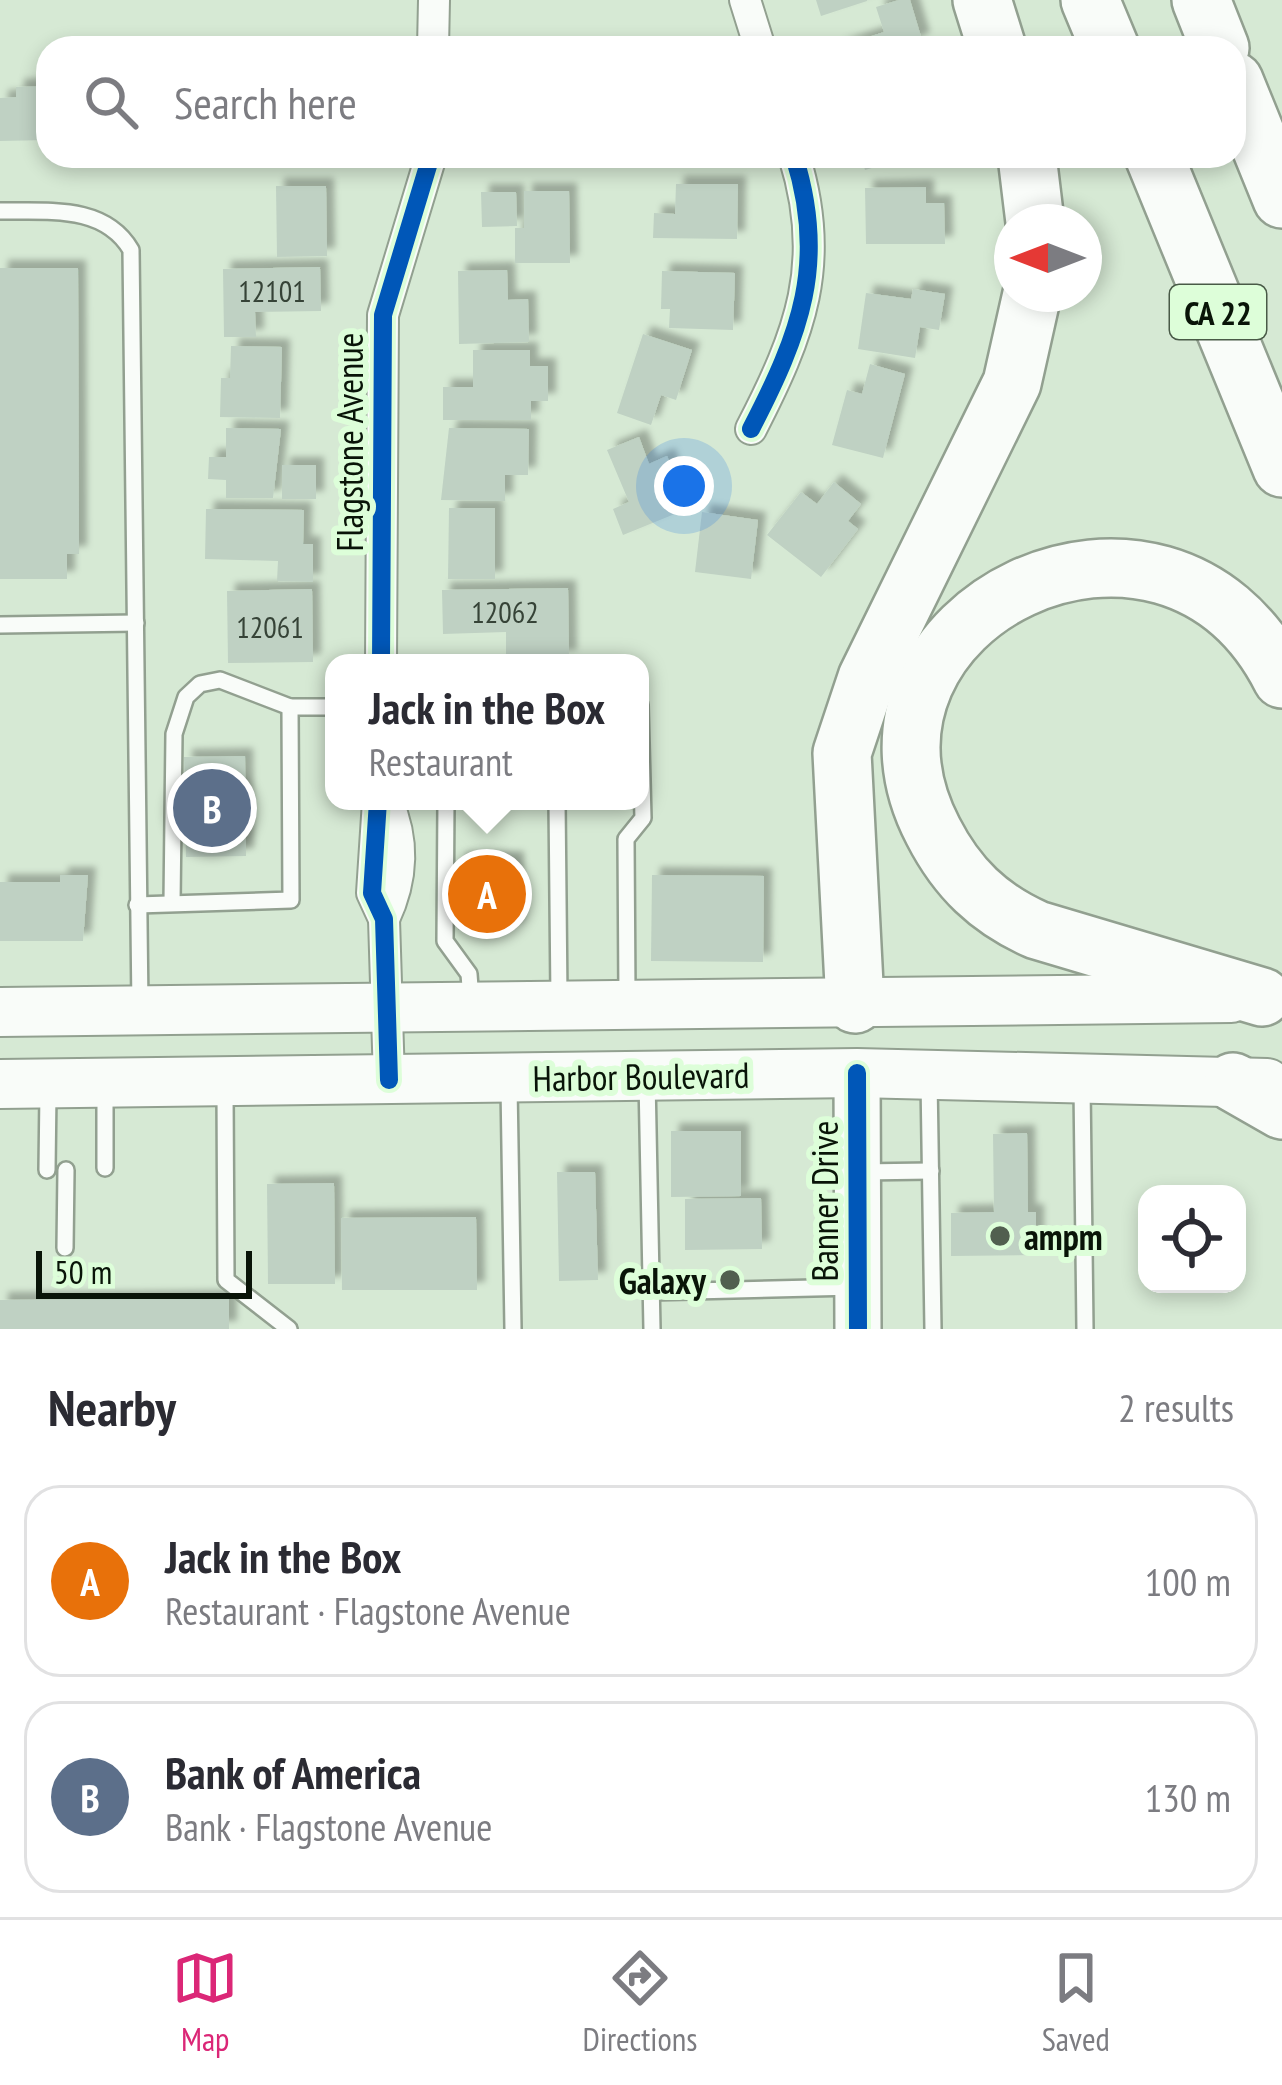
<!DOCTYPE html>
<meta charset="utf-8">
<style>
:root{--surface:#fff;--page:#f2f2f3;--text:#2b2b33;--muted:#7c7c81;--line:#e1e1e2;--accent:#db2777}
body{margin:0;font-family:"PT Sans Narrow",sans-serif;background:var(--page);color:var(--text)}
.controls{position:absolute;right:36px;bottom:36px;display:grid;overflow:hidden;border-radius:24px;box-shadow:0 6px 18px #0003}
.controls button{width:108px;height:108px;display:grid;place-items:center;padding:0;border:0;border-bottom:3px solid var(--line);background:var(--surface);color:var(--text);font:60px sans-serif}
.compass{position:absolute;left:994px;top:204px;width:108px;height:108px;border-radius:50%;background:var(--surface);box-shadow:0 6px 18px #0003;rotate:270deg}
.scale{position:absolute;left:36px;bottom:30px;width:216px;box-sizing:border-box;padding-left:12px;border:6px solid #091408;border-top:0;font-size:33px;line-height:42px;white-space:nowrap;color:#091408;-webkit-text-stroke:9px #ddfed9;paint-order:stroke}
.you{position:absolute;left:684px;top:486px;width:42px;height:42px;margin:-30px;border:9px solid #fff;border-radius:50%;background:#1a73e8;box-shadow:0 0 0 18px #1a73e833}
.badge{display:grid;place-items:center;width:78px;height:78px;border-radius:50%;background:var(--accent);color:#fff;font-size:39px;font-weight:700}
.pin{position:absolute;translate:-50% -50%;border:6px solid #fff;box-shadow:0 3px 12px #0006}
.popup{position:absolute;left:325px;top:654px;width:324px;height:156px;box-sizing:border-box;display:grid;place-content:center;border-radius:24px;background:var(--surface);filter:drop-shadow(0 3px 9px #0005);font-size:39px;white-space:nowrap;color:var(--muted)}
.popup b{font-size:45px;color:var(--text)}
.popup::after{content:'';position:absolute;left:50%;top:100%;margin-left:-24px;border:24px solid transparent;border-top-color:var(--surface)}
.list{margin:0;padding:0;list-style:none}
h2{display:flex;justify-content:space-between;align-items:center;height:156px;margin:0;padding:0 48px;font-size:51px}
h2 small{font-size:39px;font-weight:400;color:var(--muted)}
.list li{display:grid;grid-template-columns:78px 1fr auto;gap:36px;align-items:center;box-sizing:border-box;height:192px;margin:0 24px 24px;padding:0 24px;border:3px solid var(--line);border-radius:36px}
.list b{display:block;font-size:45px;white-space:nowrap}
.list p{margin:0;font-size:39px;white-space:nowrap;color:var(--muted)}
.list em{font-size:39px;font-style:normal;color:var(--muted)}
.icon{flex:none;width:66px;height:66px;fill:none;stroke:currentColor;stroke-width:2;stroke-linecap:round;stroke-linejoin:round}
.map{position:relative;flex:none;width:1282px;height:1329px;overflow:hidden}
.search{position:absolute;background:var(--surface);box-shadow:0 6px 18px #0003;left:36px;right:36px;top:36px;height:132px;display:flex;align-items:center;gap:30px;box-sizing:border-box;padding:0 42px;border-radius:36px;color:var(--muted);font-size:45px}
.sheet{height:588px;background:var(--surface)}
nav{display:flex;justify-content:space-around;align-items:center;box-sizing:border-box;height:168px;border-top:3px solid var(--line);background:var(--surface);font-size:33px;color:var(--muted)}
nav a{display:grid;justify-items:center;gap:6px}
nav .on{color:var(--accent)}
.map>svg:first-child{display:block}
</style>
<div class="map">
<svg width="1282" height="1329" viewBox="0 0 1282 1329">
<defs>
<filter id="shadow"><feDropShadow dx="8" dy="-8" stdDeviation="3" flood-color="#0004"/></filter>
</defs>
<rect width="100%" height="100%" fill="#d6e9d4"/>
<g fill="#bfd1c3" filter="url(#shadow)">
<path d="M816 0H867V1L821 16Z"/>
<path d="M899 0H910L922 40 905 48H835L884 32 876 7Z"/>
<path d="M48 86V140L0 141V98L16 97V87Z"/>
<path d="M861 156H909V157L865 170Z"/>
<path d="M676 184H738L737 239 653 238 654 213 675 214Z"/>
<path d="M276 186H326L327 256 277 257Z"/>
<path d="M926 187V203H944L945 244H866L865 188Z"/>
<path d="M524 191H569L570 263H515V228H524Z"/>
<path d="M481 192H516L517 226 482 227Z"/>
<path d="M320 267 321 311 255 312 256 337H224L223 269Z"/>
<path d="M0 268H78L79 554H67V579H0Z"/>
<path d="M507 270 508 300 528 299 529 342 459 344 458 271Z"/>
<path d="M662 271 735 273 733 330 669 328 670 309H661Z"/>
<path d="M913 289 945 294 939 330 920 327 915 358 858 349 866 293 911 299Z"/>
<path d="M643 334 692 350 676 400 661 395 651 425 617 413Z"/>
<path d="M231 346 282 347 280 418 220 417 221 378H230Z"/>
<path d="M473 350H530V366H548V401H531V420H443V387H473Z"/>
<path d="M870 364 905 374 883 458 832 445 847 390 862 394Z"/>
<path d="M226 428 281 429 273 498H226V480L208 479 209 457H226Z"/>
<path d="M449 428 529 429 528 475H505V501L441 500Z"/>
<path d="M639 437 649 464 667 456 682 492 675 494 682 511 623 535 613 509 629 502 607 450Z"/>
<rect x="282" y="465" width="34" height="34"/>
<path d="M834 482 861 504 848 521 858 529 821 577 767 535 801 492 817 504Z"/>
<path d="M449 508H495V579H448Z"/>
<path d="M206 509 304 510 303 544H313V582L277 581 278 561 205 559Z"/>
<path d="M702 512 758 520 751 579 695 572Z"/>
<path d="M568 588 569 658 506 659V632L443 634 442 590Z"/>
<path d="M312 589 313 662 228 663 227 591Z"/>
<path d="M245 756 246 856 186 857 185 818H178V799L185 798 184 757Z"/>
<path d="M516 859V929L458 930V860Z"/>
<path d="M60 875H88L83 941H0V882H60Z"/>
<path d="M652 875 764 876 763 962 651 961Z"/>
<path d="M671 1131H741V1196L671 1197Z"/>
<path d="M1027 1133 1028 1212H1036V1255L951 1256V1213L994 1212 993 1134Z"/>
<path d="M557 1172H595L598 1280 559 1281Z"/>
<path d="M334 1183 335 1284H268L267 1184Z"/>
<path d="M761 1198 762 1249 685 1250V1199Z"/>
<path d="M476 1217 477 1290H342L341 1218Z"/>
<path d="M229 1298V1329H0V1300Z"/>
</g>
<g fill="none" stroke-linecap="round" stroke-linejoin="round">
<defs>
<g id="lane">
<path d="M0 211C47 212 104 204 131 250L140 1007"/>
<path d="M0 625 136 623"/>
<path d="M446 801 445 941 469 974 471 1000"/>
<path d="M557 801 559 998"/>
<path d="M172 903 174 734 186 697 200 684 220 680 290 707"/>
<path d="M137 905 291 900 290 707H334"/>
<path d="M627 998 626 839 643 818 640 705"/>
<path d="M647 1080 652 1329"/>
<path d="M929 1080 933 1329"/>
<path d="M509 1086 513 1329"/>
<path d="M1082 1086 1085 1329"/>
<path d="M225 1090 226 1280 289 1329"/>
<path d="M105 1168V1087"/>
<path d="M47 1170 48 1092"/>
<path d="M860 1172 931 1171"/>
<path d="M65 1248 66 1170"/>
<path d="M652 1292 855 1287"/>
</g>
<g id="street">
<path d="M745 0 760 48"/>
<path d="M433 48 434 0"/>
<path d="M751 429C800 334 828 263 794 156"/>
<path d="M381 663 383 315 431 156"/>
<path d="M378 801 372 893 384 919 389 1080"/>
<path d="M384 919C403 879 405 841 387 801"/>
</g>
<path id="secondary" d="M857 1073 858 1329"/>
<g id="primary">
<path d="M0 1012 1231 998"/>
<path d="M0 1084 857 1073 1267 1083"/>
</g>
<g id="highway">
<path d="M982 0 997 48"/>
<path d="M1090 0 1110 48"/>
<path d="M1201 0 1220 48"/>
<path d="M1234 81 1282 199"/>
<path d="M1027 156 1035 222"/>
<path d="M1154 156 1282 468"/>
<path d="M1262 997 1037 930C989 909 957 878 933 831 822 618 1164 447 1282 679"/>
<path d="M855 1004 842 753 867 678 1012 383 1032 294"/>
<path d="M1233 1082 1282 1110"/>
</g>
</defs>
<use href="#lane" stroke="#92a090" stroke-width="20"/>
<use href="#street" stroke="#92a090" stroke-width="34"/>
<use href="#secondary" stroke="#92a090" stroke-width="50"/>
<use href="#primary" stroke="#92a090" stroke-width="52"/>
<use href="#highway" stroke="#92a090" stroke-width="62"/>
<use href="#lane" stroke="#f9fcf9" stroke-width="15"/>
<use href="#street" stroke="#f9fcf9" stroke-width="30"/>
<use href="#secondary" stroke="#f9fcf9" stroke-width="45"/>
<use href="#primary" stroke="#f9fcf9" stroke-width="48"/>
<use href="#highway" stroke="#f9fcf9" stroke-width="57"/>
<defs>
<g id="cycleway">
<path d="M751 429C800 334 828 263 794 156"/>
<path d="M381 663 383 315 431 156"/>
<path d="M378 801 372 893 384 919 389 1080"/>
<path d="M857 1073 858 1329"/>
</g>
</defs>
<use href="#cycleway" stroke="#ddfed9" stroke-width="26"/>
<use href="#cycleway" stroke="#0057b8" stroke-width="18"/>
</g>
<g fill="#515f4f" stroke="#ddfed9" stroke-width="4.5">
<circle cx="1000" cy="1236" r="12"/>
<circle cx="730" cy="1280" r="12"/>
</g>
<g text-anchor="middle" dominant-baseline="central" stroke-width="12" stroke-linejoin="round" paint-order="stroke">
<g font-size="30" fill="#364337">
<text x="272" y="290">12101</text>
<text x="505" y="611">12062</text>
<text x="270" y="626">12061</text>
</g>
<rect fill="#ddfed9" stroke="#495a47" stroke-width="3" x="1170" y="285" width="96" height="54" rx="9"/>
<g font-size="33" font-weight="bold" fill="#091408">
<text x="1218" y="312">CA 22</text>
</g>
<g font-size="36" fill="#091408" stroke="#ddfed9">
<text transform="translate(349 442) rotate(-90)">Flagstone Avenue</text>
<text transform="translate(641 1076) rotate(-1)">Harbor Boulevard</text>
<text transform="translate(824 1201) rotate(-90)">Banner Drive</text>
</g>
<g font-size="36" font-weight="bold" fill="#091408" stroke="#ddfed9" text-anchor="start">
<text x="1024" y="1236">ampm</text>
<text x="706" y="1280" text-anchor="end">Galaxy</text>
</g>
</g>
</svg>
<div class="controls">
<button><svg class="icon" aria-label="locate" viewBox="0 0 24 24"><circle cx="12" cy="12" r="6"/><path d="M12 2v4M12 18v4M2 12h4M18 12h4"/></svg></button>
</div>
<svg class="compass" viewBox="-18 -18 36 36"><path d="M0-13l5 13h-10z" fill="#e53935"/><path d="M0 13l5-13h-10z" fill="#7c7c81"/></svg>
<div class="scale">50 m</div>
<div class="you"></div>
<div class="pin badge" style="left:487px;top:894px;background:#e8710a">A</div>
<div class="popup"><b>Jack in the Box</b>Restaurant</div>
<div class="pin badge" style="left:212px;top:808px;background:#5c6f8a">B</div>
<div class="search"><svg class="icon" aria-label="search" viewBox="0 0 24 24"><circle cx="10" cy="10" r="6"/><path d="M15 15l6 6"/></svg>Search here</div>
</div>
<section class="sheet">
<h2>Nearby<small>2 results</small></h2>
<ul class="list">
<li><span class="badge" style="background:#e8710a">A</span><div><b>Jack in the Box</b><p>Restaurant · Flagstone Avenue</p></div><em>100 m</em></li>
<li><span class="badge" style="background:#5c6f8a">B</span><div><b>Bank of America</b><p>Bank · Flagstone Avenue</p></div><em>130 m</em></li>
</ul>
</section>
<nav>
<a class="on"><svg class="icon" aria-label="map" viewBox="0 0 24 24"><path d="M3 6l6-2 6 2 6-2v14l-6 2-6-2-6 2zM9 4v14M15 6v14"/></svg>Map</a>
<a><svg class="icon" aria-label="directions" viewBox="0 0 24 24"><path d="M12 3l9 9-9 9-9-9zM9 14v-3h6M13 9l2 2-2 2"/></svg>Directions</a>
<a><svg class="icon" aria-label="saved" viewBox="0 0 24 24"><path d="M7 4h10v16l-5-4-5 4z"/></svg>Saved</a>
</nav>
